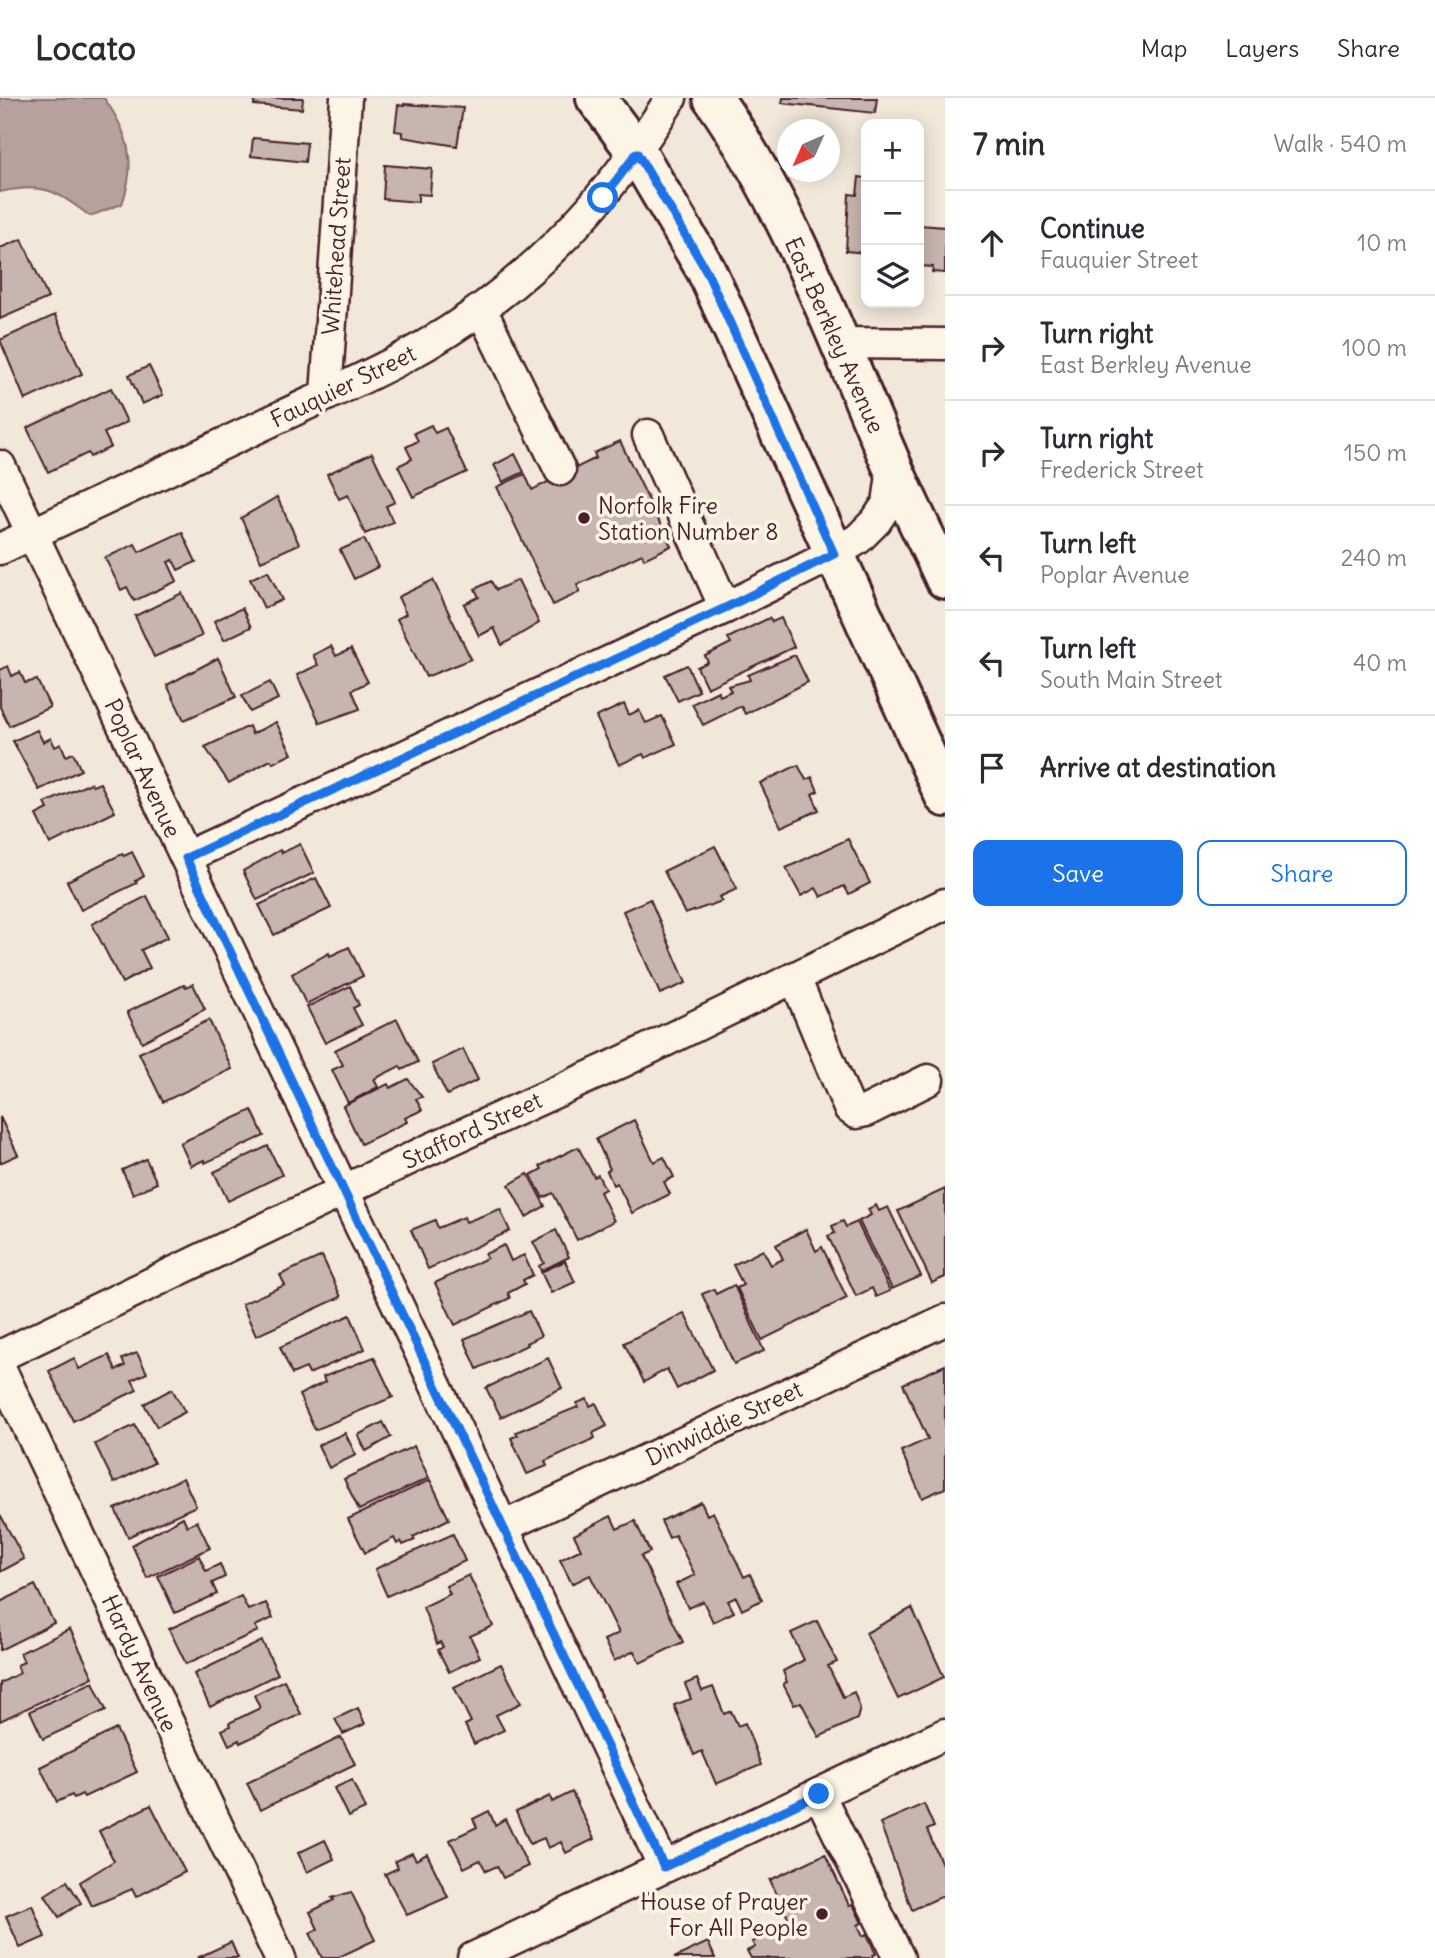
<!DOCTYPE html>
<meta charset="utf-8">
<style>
:root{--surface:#fff;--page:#f2f2f3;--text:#2b2b33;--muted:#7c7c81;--line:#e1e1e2;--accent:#1a73e8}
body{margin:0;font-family:Delius,sans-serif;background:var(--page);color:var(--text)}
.controls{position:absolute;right:21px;top:21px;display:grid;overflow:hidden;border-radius:14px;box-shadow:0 4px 18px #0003}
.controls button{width:63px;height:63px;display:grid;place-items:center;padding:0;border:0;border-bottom:2px solid var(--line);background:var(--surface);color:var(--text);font:35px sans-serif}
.compass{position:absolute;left:777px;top:21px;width:63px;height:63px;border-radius:50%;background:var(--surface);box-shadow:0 4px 18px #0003;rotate:225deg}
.stop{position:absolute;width:21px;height:21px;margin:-16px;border:5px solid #1a73e8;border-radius:50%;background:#fff}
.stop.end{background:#1a73e8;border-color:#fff;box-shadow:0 2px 7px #0008}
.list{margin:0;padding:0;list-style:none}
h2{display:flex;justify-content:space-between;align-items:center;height:91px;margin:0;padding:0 28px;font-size:30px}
h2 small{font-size:23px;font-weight:400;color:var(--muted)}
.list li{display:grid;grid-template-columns:46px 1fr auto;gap:21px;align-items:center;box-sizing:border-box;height:105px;padding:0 28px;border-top:2px solid var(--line)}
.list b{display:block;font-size:26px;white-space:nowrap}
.list p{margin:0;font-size:23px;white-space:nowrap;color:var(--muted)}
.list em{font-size:23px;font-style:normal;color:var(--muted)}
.actions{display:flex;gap:14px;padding:21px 28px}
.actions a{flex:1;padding:16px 0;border:2px solid var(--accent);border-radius:14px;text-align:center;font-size:24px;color:var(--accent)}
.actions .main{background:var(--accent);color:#fff}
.icon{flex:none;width:38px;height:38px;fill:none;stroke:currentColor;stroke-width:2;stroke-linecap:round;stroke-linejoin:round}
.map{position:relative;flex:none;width:945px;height:1860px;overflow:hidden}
header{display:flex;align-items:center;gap:42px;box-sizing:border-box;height:98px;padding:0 35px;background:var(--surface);border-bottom:2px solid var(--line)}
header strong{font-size:33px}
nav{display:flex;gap:38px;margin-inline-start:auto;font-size:24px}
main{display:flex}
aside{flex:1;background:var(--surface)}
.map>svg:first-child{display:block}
</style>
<header>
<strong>Locato</strong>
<nav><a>Map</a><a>Layers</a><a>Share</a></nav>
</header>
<main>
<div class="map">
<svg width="945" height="1860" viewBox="0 0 945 1860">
<rect width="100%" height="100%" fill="#f1e8da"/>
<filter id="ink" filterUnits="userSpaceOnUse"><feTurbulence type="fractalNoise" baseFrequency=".0143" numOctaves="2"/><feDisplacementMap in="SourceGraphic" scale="14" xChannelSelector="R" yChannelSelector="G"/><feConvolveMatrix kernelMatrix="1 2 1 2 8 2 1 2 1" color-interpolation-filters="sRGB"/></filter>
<g filter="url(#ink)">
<path fill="#b6a19c" stroke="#8b6d6f" stroke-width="2" d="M0 0H104C129 35 137 65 122 106L90 118C56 93 44 84 0 94Z"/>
<g fill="#c7b6af" stroke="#4a1f2b" stroke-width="2">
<path d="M255 0H303L302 11 254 7Z"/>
<path d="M783 0H877L875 15 782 5Z"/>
<path d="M404 6 463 10 457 48 402 39V34L395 33 398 7 404 8Z"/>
<path d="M253 40 307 45 305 64 251 58Z"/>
<path d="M385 67 432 71 430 97 418 96V104L383 101Z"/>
<path d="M859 79 866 80V155L846 153 849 96 857 97Z"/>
<path d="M919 127 945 129V175L932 174 933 169 919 168Z"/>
<path d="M22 141 48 200 0 221V150Z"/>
<path d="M55 217 82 276 25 302 0 242Z"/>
<path d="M149 268 163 297 142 306 129 277Z"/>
<path d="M111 290 127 324 104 335 111 349 90 359 88 355 48 374 27 330Z"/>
<path d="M431 327 435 335 446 330 467 374 413 399 398 368 412 361 406 349 418 343 414 335Z"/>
<path d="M620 343 671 448 644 461 642 456 577 487 580 494 553 507 497 389 525 376 532 392 596 360 594 355Z"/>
<path d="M372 355 395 404 386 408 393 424 365 436 348 397 339 401 327 376Z"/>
<path d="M515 356 524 374 503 384 494 367Z"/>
<path d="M277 399 299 446 261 463 241 420Z"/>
<path d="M182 434 196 464 178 472 173 462 168 464 177 483 134 503 127 489 121 492 105 460 135 446 139 454Z"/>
<path d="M364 441 378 469 354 481 340 452Z"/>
<path d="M268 473 282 502 264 510 250 481Z"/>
<path d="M433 482 471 561 426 579 397 521 406 516 398 499Z"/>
<path d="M518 482 539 525 502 547 494 530 479 538 464 506 479 499 475 491 491 483 496 492Z"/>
<path d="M182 495 202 538 154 559 135 518Z"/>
<path d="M242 510 251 529 224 542 214 523Z"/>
<path d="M769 520 772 524 781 520 794 549 707 590 697 569 708 564 705 558 731 545 728 540Z"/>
<path d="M331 548 336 558 351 551 368 584 352 592 360 611 320 625 297 577 318 567 313 557Z"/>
<path d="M795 557 808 584 745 616 741 608 703 627 692 606 718 593 720 598 731 593 728 588 750 582 748 577Z"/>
<path d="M218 560 236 599 184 622 167 587Z"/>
<path d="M687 567 699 593 678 603 665 577Z"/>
<path d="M8 568 12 578 20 574 25 585 37 582 50 609 9 628 0 609V572Z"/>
<path d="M270 584 278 601 250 614 242 598Z"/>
<path d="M624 606 629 617 639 612 646 625 662 618 676 646 645 660 643 656 619 667 596 619Z"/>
<path d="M276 624 292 656 273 665 271 662 267 664 229 685 205 649 249 628 252 636Z"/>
<path d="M37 632 43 644 51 640 55 649 61 646 66 658 73 655 81 672 39 692 13 643Z"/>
<path d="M798 667 806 682 812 679 818 693 812 696 819 712 781 729 760 685Z"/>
<path d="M91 685 93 688 100 685 115 714 50 746 36 717 48 711 45 705Z"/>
<path d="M848 741 870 785 849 796 844 788 821 799 816 790 801 798 786 770Z"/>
<path d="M300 746 314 775 257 802 243 773 280 752 282 755Z"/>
<path d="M715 748 737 791 719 799 722 803 685 816 664 773Z"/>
<path d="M132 754 144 778 135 783 137 785 81 812 67 783 122 756 124 758Z"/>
<path d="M316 780 331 810 274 837 259 807Z"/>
<path d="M147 798 168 839 141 852 150 870 122 885 92 826Z"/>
<path d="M650 801 686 885 660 896 623 813Z"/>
<path d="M349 849 363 878 306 906 292 876 329 855 330 858Z"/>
<path d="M193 886 205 911 142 944 127 914 184 887 186 889Z"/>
<path d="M350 888 359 907 353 910 362 927 325 945 307 909Z"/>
<path d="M397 921 418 964 402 972 400 968 374 981 378 989 348 1005 332 972 343 967 335 952Z"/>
<path d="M209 922 232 971 163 1004 139 955Z"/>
<path d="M463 951 478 982 447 997 432 966Z"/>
<path d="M408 981 422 999 416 1001 422 1012 405 1020 407 1024 361 1046 343 1008 388 986 390 990Z"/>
<path d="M252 1012 264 1038 205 1065 204 1062 191 1068 180 1045Z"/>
<path d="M0 1019 18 1057 0 1065Z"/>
<path d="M634 1022 654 1064 664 1059 674 1079 664 1084 670 1096 632 1115 617 1085 613 1087 607 1073 610 1071 596 1041Z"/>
<path d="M268 1048 282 1077 228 1103 214 1074Z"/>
<path d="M578 1049 594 1079 598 1077 605 1091 600 1094 614 1123 577 1142 553 1095 543 1100 531 1077 542 1071 540 1068Z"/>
<path d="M146 1061 157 1085 133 1096 122 1072Z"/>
<path d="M528 1076 545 1108 526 1119 509 1087Z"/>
<path d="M945 1091V1179L932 1185 898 1113Z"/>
<path d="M876 1107 879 1113 888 1109 921 1178 892 1191 859 1123 871 1117 868 1111Z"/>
<path d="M500 1111 510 1133 428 1171 411 1132 435 1122 438 1130 464 1119 466 1124Z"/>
<path d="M843 1123 846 1129 857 1124 890 1193 876 1199 872 1190 856 1198 828 1138 835 1135 832 1128Z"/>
<path d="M806 1131 816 1153 822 1149 847 1200 762 1242 737 1190 743 1187 733 1167 763 1152 771 1167 783 1161 776 1147Z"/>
<path d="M556 1132 569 1159 541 1173 539 1168 544 1165 533 1144Z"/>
<path d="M504 1147 511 1163 524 1157 533 1177 523 1182 525 1186 508 1195 510 1200 455 1227 435 1185 487 1160 485 1156Z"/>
<path d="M322 1158 341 1199 256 1238 242 1206 285 1187 280 1177Z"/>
<path d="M565 1163 575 1184 551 1195 541 1174Z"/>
<path d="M734 1187 764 1253 734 1266 702 1196 714 1191 716 1196Z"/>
<path d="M529 1213 541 1238 526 1245 527 1247 477 1271 464 1241Z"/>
<path d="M684 1215 713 1272 677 1291 667 1271 644 1284 624 1245Z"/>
<path d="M350 1217 365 1251 309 1276 306 1270 292 1276 280 1249Z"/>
<path d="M137 1255 147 1275 132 1282 137 1292 73 1323 49 1273 74 1260 79 1271 109 1257 116 1272 125 1268 122 1261Z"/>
<path d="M374 1259 393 1299 315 1332 299 1297 325 1284 323 1279Z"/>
<path d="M548 1260 562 1290 501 1319 486 1290Z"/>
<path d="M945 1267V1390L922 1400 901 1353 928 1341 903 1286Z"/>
<path d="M172 1291 185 1314 157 1329 144 1306Z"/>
<path d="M587 1301 590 1308 596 1305 607 1328 593 1335 595 1340 545 1363 547 1368 527 1376 511 1340 518 1337 516 1334 578 1309 577 1305Z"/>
<path d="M383 1324 391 1339 366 1353 358 1337Z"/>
<path d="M135 1327 154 1365 114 1385 95 1346Z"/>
<path d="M345 1335 356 1357 329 1370 318 1347Z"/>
<path d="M414 1348 429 1380 359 1412 344 1381Z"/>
<path d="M183 1380 196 1408 128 1439 115 1411Z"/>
<path d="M430 1382 449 1421 413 1439 415 1442 403 1447 401 1443 397 1446 394 1440 365 1455 348 1421Z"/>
<path d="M701 1404 707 1417 713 1414 744 1479 750 1476 762 1502 742 1512 736 1499 728 1503 734 1514 713 1524 703 1503 688 1510 676 1486 695 1477 675 1437 669 1440 661 1423Z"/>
<path d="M1 1418 24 1461 0 1474V1419Z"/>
<path d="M611 1418 617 1431 635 1423 650 1454 641 1458 683 1544 640 1565 634 1553 614 1563 604 1542 619 1535 590 1477 572 1486 560 1462 581 1451 574 1437Z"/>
<path d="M183 1419 187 1428 197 1423 210 1450 147 1480 132 1447Z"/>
<path d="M453 1436 465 1463 387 1498 375 1471Z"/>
<path d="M199 1458 206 1473 220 1466 225 1479 212 1485 217 1496 175 1515 158 1478Z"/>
<path d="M469 1477 493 1528 470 1538 480 1559 449 1574 438 1552 443 1549 440 1544 437 1546 423 1509 450 1496 446 1488Z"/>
<path d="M35 1487 54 1525 0 1552V1504Z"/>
<path d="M241 1498 248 1512 266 1505 273 1520 255 1528 258 1533 186 1566 169 1531Z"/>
<path d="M912 1510 944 1579 898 1601 866 1535Z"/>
<path d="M817 1523 837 1564 828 1568 843 1599 854 1594 860 1610 857 1621 819 1639 801 1604 794 1607 783 1586 787 1584 783 1573 804 1562 791 1535Z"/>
<path d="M70 1531 93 1579 0 1623V1585L20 1575 17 1567 24 1564 20 1555Z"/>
<path d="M262 1543 278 1576 210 1609 194 1576Z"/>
<path d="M501 1566 521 1605 496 1617 504 1632 474 1646 465 1627 471 1624 454 1589Z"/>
<path d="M697 1581 702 1593 713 1589 724 1616 731 1613 738 1628 745 1625 761 1667 716 1686 702 1653 694 1657 674 1607 691 1601 685 1586Z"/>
<path d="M284 1582 301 1616 240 1645 239 1642 229 1647 222 1632 230 1628 229 1625 260 1610 254 1597Z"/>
<path d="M93 1584 106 1612 43 1641 30 1613Z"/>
<path d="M358 1610 365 1626 343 1636 335 1621Z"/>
<path d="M116 1631 137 1674 84 1699 82 1696 74 1700 72 1697 57 1704 40 1669Z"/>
<path d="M341 1639 355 1666 260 1712 247 1685Z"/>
<path d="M352 1682 365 1711 348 1719 334 1690Z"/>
<path d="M572 1694 594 1741 566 1755 561 1744 548 1750 544 1740 530 1746 516 1714 550 1698 552 1704Z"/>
<path d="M924 1706 934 1729 927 1732 945 1773V1797L912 1812 880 1725Z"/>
<path d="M151 1707 185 1774 136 1799 132 1791 92 1808 80 1784 114 1763 99 1733Z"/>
<path d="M489 1713 495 1727 505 1721 528 1768 503 1780 497 1768 486 1773 480 1762 464 1770 450 1742 477 1729 473 1721Z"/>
<path d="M325 1742 334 1761 307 1774 298 1755Z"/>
<path d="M412 1755 416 1762 427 1756 448 1799 407 1817 385 1776 398 1770 395 1763Z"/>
<path d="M825 1756 849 1807 853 1806 862 1825 858 1827 863 1838 867 1836 876 1856 873 1857 874 1860H751L747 1853 755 1849 752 1844 792 1828 770 1782Z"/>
<path d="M67 1783 81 1805 59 1819 45 1797Z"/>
<path d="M351 1794 375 1842 337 1860H322L310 1835 318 1831 310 1814 334 1802 332 1800Z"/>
<path d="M32 1807 45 1839 20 1850 6 1818Z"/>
<path d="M231 1844 238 1860H197Z"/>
<path d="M708 1844 715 1860H674Z"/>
</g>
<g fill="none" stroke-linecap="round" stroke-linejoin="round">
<defs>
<g id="minor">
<path d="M481 211 560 372"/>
<path d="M842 245 945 246"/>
<path d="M326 297 346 0"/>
<path d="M648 337 725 510"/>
<path d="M0 368 664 1769"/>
<path d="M0 451C94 406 188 362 282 318 352 285 424 255 486 207 565 148 619 83 671 0"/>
<path d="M186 759 725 510 834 456 858 441 876 423 888 405 893 370"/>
<path d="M795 880 849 1010 856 1015 866 1013 928 982"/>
<path d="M0 1258 426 1053 624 963 945 806"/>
<path d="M0 1270 280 1860"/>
<path d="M503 1429 945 1222"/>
<path d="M819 1696 899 1860"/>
<path d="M473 1860 945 1636"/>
</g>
<g id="major">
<path d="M596 0 637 55 706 172 945 699"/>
<path d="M713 0C792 113 838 244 893 370 909 407 928 444 945 481"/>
</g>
</defs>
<use href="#minor" stroke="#4a1f2b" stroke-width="35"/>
<use href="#major" stroke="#4a1f2b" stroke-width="44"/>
<use href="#minor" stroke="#fcf5e5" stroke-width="30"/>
<use href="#major" stroke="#fcf5e5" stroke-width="38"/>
</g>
</g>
<g fill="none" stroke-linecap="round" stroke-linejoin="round" filter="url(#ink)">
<path stroke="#1a73e8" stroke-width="9" d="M603 100 637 55 706 172 834 456 725 510 186 760 664 1769 819 1696"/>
</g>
<g fill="#4a1f2b" stroke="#fcf5e5" stroke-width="2.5">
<circle cx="584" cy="420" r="7"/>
<circle cx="822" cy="1816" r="7"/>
</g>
<g text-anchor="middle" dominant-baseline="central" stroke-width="7" stroke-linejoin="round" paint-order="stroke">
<g font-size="23" fill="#4a1f2b" stroke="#fcf5e5">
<text transform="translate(336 148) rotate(-86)">Whitehead Street</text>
<text transform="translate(835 237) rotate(66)">East Berkley Avenue</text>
<text transform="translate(343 288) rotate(-26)">Fauquier Street</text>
<text transform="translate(143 670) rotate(65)">Poplar Avenue</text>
<text transform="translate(472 1032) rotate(-25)">Stafford Street</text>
<text transform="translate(724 1325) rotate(-25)">Dinwiddie Street</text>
<text transform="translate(140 1565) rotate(65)">Hardy Avenue</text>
</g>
<g font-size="23" fill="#4a1f2b" stroke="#fcf5e5" text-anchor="start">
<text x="598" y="407">Norfolk Fire<tspan x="598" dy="26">Station Number 8</tspan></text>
<text x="808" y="1803" text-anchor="end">House of Prayer<tspan x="808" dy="26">For All People</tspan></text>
</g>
</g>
</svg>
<div class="controls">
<button>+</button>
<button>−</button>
<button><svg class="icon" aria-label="layers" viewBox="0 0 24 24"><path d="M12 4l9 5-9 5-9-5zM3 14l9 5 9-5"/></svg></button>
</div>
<svg class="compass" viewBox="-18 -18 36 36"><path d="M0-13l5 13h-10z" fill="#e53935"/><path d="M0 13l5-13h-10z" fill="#7c7c81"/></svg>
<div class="stop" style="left:603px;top:100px"></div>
<div class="stop end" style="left:819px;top:1696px"></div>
</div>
<aside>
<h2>7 min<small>Walk · 540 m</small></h2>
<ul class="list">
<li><svg class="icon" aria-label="ahead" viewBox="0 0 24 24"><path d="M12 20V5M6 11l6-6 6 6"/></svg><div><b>Continue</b><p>Fauquier Street</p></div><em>10 m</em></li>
<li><svg class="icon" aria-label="right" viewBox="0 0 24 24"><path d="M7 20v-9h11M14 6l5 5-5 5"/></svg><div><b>Turn right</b><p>East Berkley Avenue</p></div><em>100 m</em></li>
<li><svg class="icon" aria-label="right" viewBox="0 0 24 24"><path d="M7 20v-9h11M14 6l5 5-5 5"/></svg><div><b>Turn right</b><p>Frederick Street</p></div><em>150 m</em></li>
<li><svg class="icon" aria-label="left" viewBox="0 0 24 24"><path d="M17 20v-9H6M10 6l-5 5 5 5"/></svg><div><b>Turn left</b><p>Poplar Avenue</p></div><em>240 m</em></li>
<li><svg class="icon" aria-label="left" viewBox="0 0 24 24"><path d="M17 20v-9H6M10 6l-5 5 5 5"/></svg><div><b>Turn left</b><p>South Main Street</p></div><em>40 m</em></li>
<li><svg class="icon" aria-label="arrive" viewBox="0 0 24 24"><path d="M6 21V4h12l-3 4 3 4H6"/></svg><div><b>Arrive at destination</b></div></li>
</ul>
<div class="actions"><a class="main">Save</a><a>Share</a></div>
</aside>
</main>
